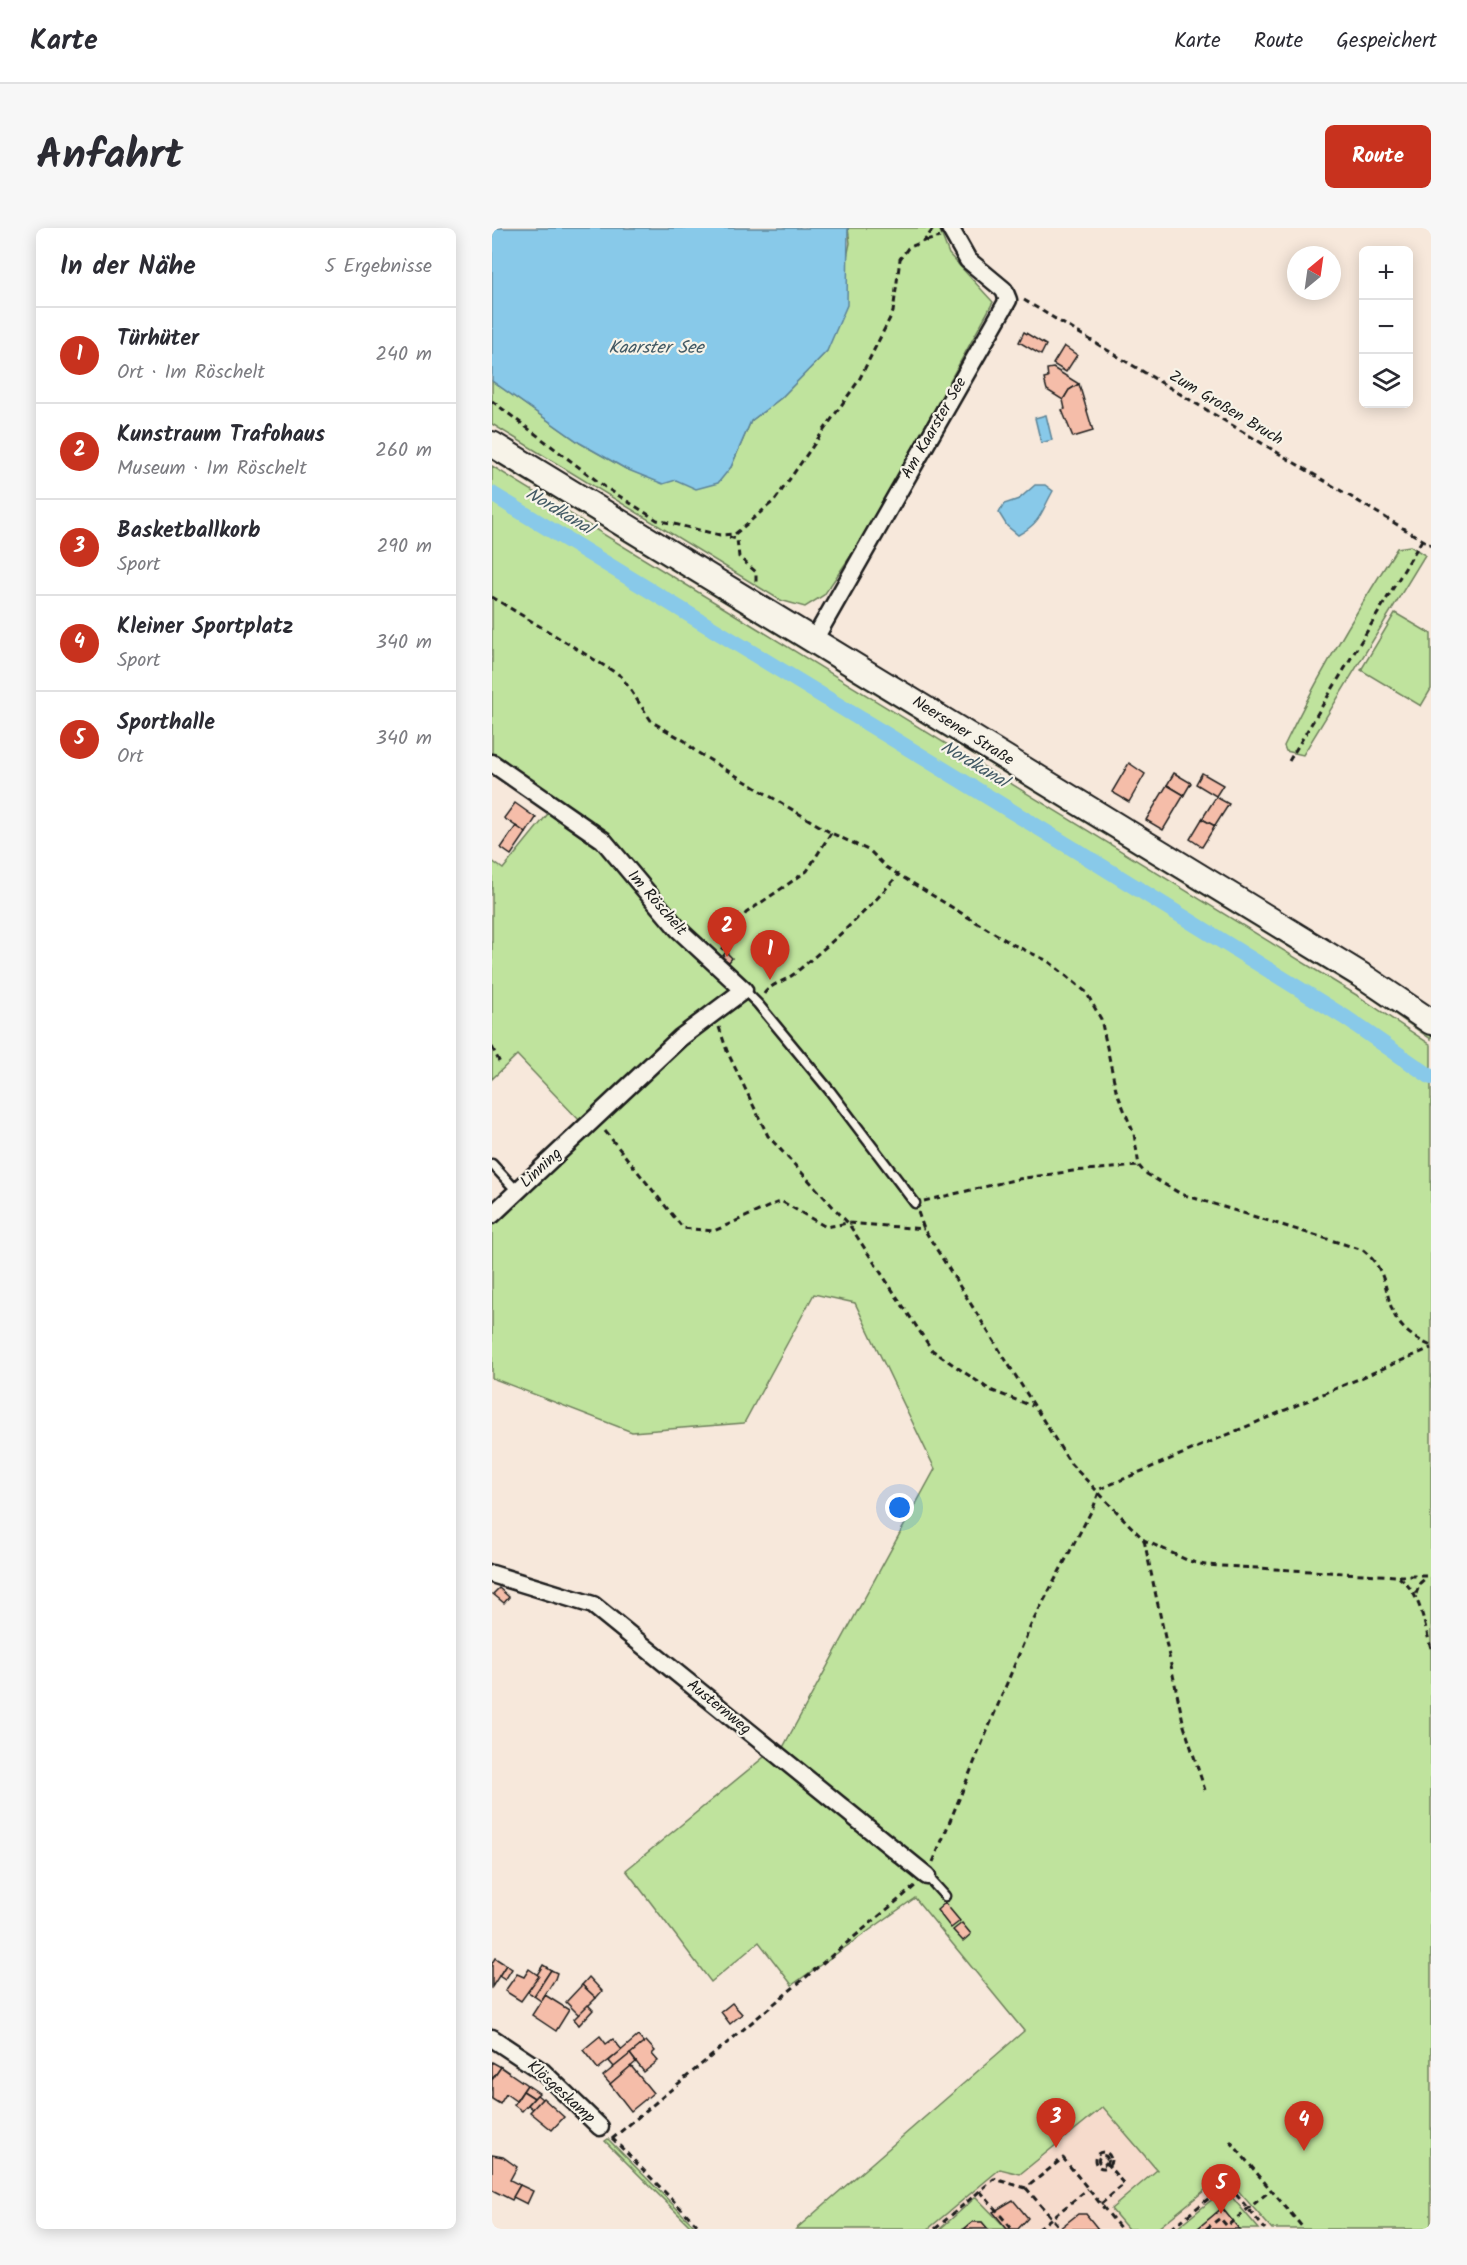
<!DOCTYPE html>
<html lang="de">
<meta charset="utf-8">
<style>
:root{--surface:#fff;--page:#f7f7f7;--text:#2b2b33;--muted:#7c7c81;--line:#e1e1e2;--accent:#c8321e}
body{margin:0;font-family:Kalam,sans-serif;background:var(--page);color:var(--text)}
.controls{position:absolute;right:18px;top:18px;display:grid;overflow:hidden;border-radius:9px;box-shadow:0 3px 15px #0003}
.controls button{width:54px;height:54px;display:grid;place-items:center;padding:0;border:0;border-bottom:2px solid var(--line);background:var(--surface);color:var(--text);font:30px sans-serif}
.compass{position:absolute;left:795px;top:18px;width:54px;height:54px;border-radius:50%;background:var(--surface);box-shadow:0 3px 15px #0003;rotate:29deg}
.you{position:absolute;left:408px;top:1280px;width:21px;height:21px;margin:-15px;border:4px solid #fff;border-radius:50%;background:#1a73e8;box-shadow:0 0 0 9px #1a73e833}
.badge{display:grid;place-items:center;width:39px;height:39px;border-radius:50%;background:var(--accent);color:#fff;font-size:20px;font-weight:700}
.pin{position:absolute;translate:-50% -50px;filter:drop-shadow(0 2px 3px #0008)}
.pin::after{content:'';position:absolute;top:32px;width:21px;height:18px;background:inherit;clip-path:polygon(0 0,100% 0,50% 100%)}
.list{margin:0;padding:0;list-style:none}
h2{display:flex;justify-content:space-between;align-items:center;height:78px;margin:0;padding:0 24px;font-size:26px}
h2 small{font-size:20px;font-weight:400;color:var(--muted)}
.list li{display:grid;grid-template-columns:39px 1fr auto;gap:18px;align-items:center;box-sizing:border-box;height:96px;padding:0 24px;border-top:2px solid var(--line)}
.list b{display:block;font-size:22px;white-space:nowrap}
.list p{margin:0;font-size:20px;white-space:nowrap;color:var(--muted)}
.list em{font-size:20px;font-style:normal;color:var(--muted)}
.icon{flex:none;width:33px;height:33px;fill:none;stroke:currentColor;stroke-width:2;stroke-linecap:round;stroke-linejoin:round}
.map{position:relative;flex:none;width:939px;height:2001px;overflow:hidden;border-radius:9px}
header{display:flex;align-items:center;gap:36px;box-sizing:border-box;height:84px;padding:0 30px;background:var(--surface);border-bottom:2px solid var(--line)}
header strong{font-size:28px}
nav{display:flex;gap:33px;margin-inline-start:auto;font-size:21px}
.intro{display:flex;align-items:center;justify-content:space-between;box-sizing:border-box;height:144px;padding:0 36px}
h1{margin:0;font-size:42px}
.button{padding:15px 27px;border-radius:9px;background:var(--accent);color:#fff;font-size:21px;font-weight:700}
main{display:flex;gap:36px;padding:0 36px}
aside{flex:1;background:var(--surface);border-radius:9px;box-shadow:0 3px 15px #0003}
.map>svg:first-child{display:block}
</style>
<header>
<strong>Karte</strong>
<nav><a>Karte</a><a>Route</a><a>Gespeichert</a></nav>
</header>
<div class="intro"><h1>Anfahrt</h1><a class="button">Route</a></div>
<main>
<aside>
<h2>In der Nähe<small>5 Ergebnisse</small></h2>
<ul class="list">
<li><span class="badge">1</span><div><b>Türhüter</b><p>Ort · Im Röschelt</p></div><em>240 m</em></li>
<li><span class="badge">2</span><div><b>Kunstraum Trafohaus</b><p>Museum · Im Röschelt</p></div><em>260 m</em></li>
<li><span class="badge">3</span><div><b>Basketballkorb</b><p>Sport</p></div><em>290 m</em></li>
<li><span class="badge">4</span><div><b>Kleiner Sportplatz</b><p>Sport</p></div><em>340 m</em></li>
<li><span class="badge">5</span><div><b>Sporthalle</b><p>Ort</p></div><em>340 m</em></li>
</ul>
</aside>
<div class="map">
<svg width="939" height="2001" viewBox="0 0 939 2001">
<rect width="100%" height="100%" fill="#f7e8db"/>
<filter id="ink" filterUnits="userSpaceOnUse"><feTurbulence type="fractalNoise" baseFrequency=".0167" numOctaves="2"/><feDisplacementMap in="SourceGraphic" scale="12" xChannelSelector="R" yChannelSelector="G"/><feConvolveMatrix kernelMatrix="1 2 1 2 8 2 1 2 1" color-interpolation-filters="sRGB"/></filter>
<g filter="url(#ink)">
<path fill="#f6dbcc" d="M497 1835 701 1852 885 2001H304Z"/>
<g fill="#bfe39d" stroke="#6e805c" stroke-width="1.5">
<path d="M356 0H447L457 26 501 74 375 304 332 367 313 379 288 372 0 196V153L88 215 134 241 184 252 239 239 259 193 289 170 335 123 358 15Z"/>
<path d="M0 226 939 804V811L869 763 0 232Z"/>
<path d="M0 238 866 768 939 817V2001H780L735 1950 723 1954 665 2001H636L619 1981 665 1942 611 1879 528 1946 508 1941 436 2001H304L532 1803 423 1670 300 1757 267 1714 219 1754 134 1642 277 1525 289 1523 443 1241 363 1075 322 1066 252 1195 140 1204 0 1150V995L89 894 25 827 0 851V633L11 641 59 582 107 615 189 699 114 609 0 529Z"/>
<path d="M918 318 933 327 811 527 794 523 792 518C825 449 864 384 905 320Z"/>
<path d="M903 385 939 406V461L929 478 869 442Z"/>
<path d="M116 1911 205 2001H201L113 1913Z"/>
<path d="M733 1961 767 2001H747L730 1980 705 2001H684Z"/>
<path d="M484 1969 515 2001H496L490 1994H481L472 2001H448Z"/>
</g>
<g fill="#88c9e9" stroke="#5d8497" stroke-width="1.5">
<path d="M0 0H356L355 77 335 123 289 170 259 193 239 239 226 255 204 261 184 252 171 256 134 241 88 215 0 153Z"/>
<path d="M554 187 560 212 549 215 543 190Z"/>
<path d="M543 257H553L561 263C549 284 549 295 526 307L515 298 507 285 512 276 527 271Z"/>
</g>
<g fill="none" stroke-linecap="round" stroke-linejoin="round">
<path stroke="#88c9e9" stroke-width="16" d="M0 266 598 631 854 790 939 849"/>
</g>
<g fill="#f5bda9" stroke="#1c1c1c" stroke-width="1.5">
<path d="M532 104 554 117 549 127 527 114Z"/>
<path d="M572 118 585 127 574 144 561 136Z"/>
<path d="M561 140 587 156 577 162 571 172 555 162 552 151 556 150 555 141Z"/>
<path d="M587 156 601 203 581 209 570 182 573 181 571 172 577 162Z"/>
<path d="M637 535 653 546 637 574 620 564Z"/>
<path d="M682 545 699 555 692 567 675 557Z"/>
<path d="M710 545 731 557 724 568 704 556Z"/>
<path d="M675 557 692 567 671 602 654 592Z"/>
<path d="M724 569 737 576 723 598 710 591Z"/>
<path d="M23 575 44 590 34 605 12 590Z"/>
<path d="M710 591 723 598 710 619 698 611Z"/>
<path d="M24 598 34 605 19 627 9 620Z"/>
<path d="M234 724 240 730 237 734 230 729Z"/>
<path d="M7 1360 17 1369 12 1375 1 1366Z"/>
<path d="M453 1675 468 1693 459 1700 445 1682Z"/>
<path d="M470 1695 479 1706 471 1713 461 1702Z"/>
<path d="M3 1730 14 1737 0 1759V1735Z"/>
<path d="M14 1737 20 1741 13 1752 7 1748Z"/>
<path d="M51 1737 59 1742 42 1768 35 1763Z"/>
<path d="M37 1741 47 1748 29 1773 13 1763 25 1746 32 1749Z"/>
<path d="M59 1742 65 1745 63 1751 49 1773 42 1768Z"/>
<path d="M97 1749 110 1763 104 1770 90 1757Z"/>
<path d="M90 1757 104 1770 87 1787 74 1774Z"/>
<path d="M53 1767 77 1782 64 1803 40 1787Z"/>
<path d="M240 1775 250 1786 238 1796 229 1784Z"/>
<path d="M96 1777 101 1782 87 1797 82 1791Z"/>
<path d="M108 1808 114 1816 121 1811 130 1822 106 1841 91 1822Z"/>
<path d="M146 1808 152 1815 122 1839 117 1833Z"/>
<path d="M154 1813 163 1823 160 1826 166 1833 152 1844 138 1826Z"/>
<path d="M138 1826 144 1834 118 1856 111 1848Z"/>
<path d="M0 1834 9 1839 0 1852Z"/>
<path d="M139 1838 161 1865 139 1883 118 1856Z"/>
<path d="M9 1839 35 1857 24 1873 14 1866 8 1876 0 1871V1852Z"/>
<path d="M35 1857 47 1865 42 1870 31 1863Z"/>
<path d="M31 1863 42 1870 30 1883 22 1877Z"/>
<path d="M45 1867 50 1871 41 1881 36 1877Z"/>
<path d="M51 1870 72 1889 60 1902 38 1884Z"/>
<path d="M0 1927 11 1929 25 1939 18 1952 28 1957 20 1972 0 1962Z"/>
<path d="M28 1957 41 1963 35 1976 21 1969Z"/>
<path d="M521 1972 536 1990 526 2001H515L501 1984Z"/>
<path d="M730 1980 747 2001H705Z"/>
<path d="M586 1986H594L606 2001H567Z"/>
<path d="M481 1994H490L496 2001H472Z"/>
</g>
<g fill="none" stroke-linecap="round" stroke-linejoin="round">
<defs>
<g id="service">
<path d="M252 762 266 776 338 863 423 975"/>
<path d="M0 936 25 963"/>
<path d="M435 1648 453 1668"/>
</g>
<g id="minor">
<path d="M322 412 516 72 512 62 476 32 458 0"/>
<path d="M0 535 111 612 186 701 252 762 188 810 0 987"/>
<path d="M0 1346 101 1377 435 1648"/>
<path d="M0 1810 51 1844 108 1899"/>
</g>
<path id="secondary" d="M0 216 874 750 939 794"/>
</defs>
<use href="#service" stroke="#1c1c1c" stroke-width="13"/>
<use href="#minor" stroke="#1c1c1c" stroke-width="21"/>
<use href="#secondary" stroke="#1c1c1c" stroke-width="28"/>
<g stroke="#1c1c1c" stroke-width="3" stroke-dasharray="6 4.5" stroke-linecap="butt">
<path d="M434 13 448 9"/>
<path d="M532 72 939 317"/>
<path d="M0 173 113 259 165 292 228 307 243 306 283 272 367 152 401 84 408 31 416 20 432 13 442 0"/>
<path d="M237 309 245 311 247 329 264 344V356"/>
<path d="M0 369 129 448 160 494 193 513 203 523 339 605 378 623 394 639 520 716 556 733 594 764 609 791 624 862 642 906 647 938 653 945 689 966 871 1022C911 1055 878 1091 939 1118"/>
<path d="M797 533 930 312"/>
<path d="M230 722 254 685 315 643 339 605"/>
<path d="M272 766C278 756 292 754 302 746 339 715 375 684 406 647"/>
<path d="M227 799 235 823 276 908 356 995 440 1122 498 1162 540 1178"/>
<path d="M0 819 9 837"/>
<path d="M113 903 191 1000 222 1003 289 973 334 999 356 995 432 1001"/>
<path d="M432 973 526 951 581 943 647 938"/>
<path d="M426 984 432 1001 578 1235 652 1312 697 1333 713 1337 905 1348C929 1364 931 1393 939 1420"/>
<path d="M652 1312 692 1498 713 1562"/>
<path d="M907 1348H939"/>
<path d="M924 1366 928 1355 935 1349"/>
<path d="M441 1634 539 1397 602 1278 608 1261 939 1120"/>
<path d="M120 1910 209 2001"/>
<path d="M120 1911 423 1658"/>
<path d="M738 1913 779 1962"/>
<circle cx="611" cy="1932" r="8"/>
<circle cx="611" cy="1932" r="4.5"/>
<path d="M534 1960 568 2000"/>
<path d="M488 1963 520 2001"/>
<path d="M609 1976 632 1956 614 1935"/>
<path d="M443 2001 502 1951 534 1960 571 1930 629 2001"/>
<path d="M546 2001 596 1961"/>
<path d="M679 2001 732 1958H737L773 2001"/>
<path d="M714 2001 728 1990 735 1998 779 1962 812 2001"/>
</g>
<use href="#service" stroke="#f7f3e8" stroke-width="8"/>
<use href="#minor" stroke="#f7f3e8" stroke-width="16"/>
<use href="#secondary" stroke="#f7f3e8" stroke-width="24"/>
</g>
</g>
<g text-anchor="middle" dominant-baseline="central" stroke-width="4.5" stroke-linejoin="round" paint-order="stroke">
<g font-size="16" fill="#1c1c1c" stroke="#f7f3e8">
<text transform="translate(734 180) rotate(31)">Zum Großen Bruch</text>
<text transform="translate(442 200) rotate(-60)">Am Kaarster See</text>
<text transform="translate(471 503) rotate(32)">Neersener Straße</text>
<text transform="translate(165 675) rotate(49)">Im Röschelt</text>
<text transform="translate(49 940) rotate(-43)">Linning</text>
<text transform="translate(227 1479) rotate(39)">Austernweg</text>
<text transform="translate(69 1864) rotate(42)">Klösgeskamp</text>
</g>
<g font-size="18" font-style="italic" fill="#425964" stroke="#f7f3e8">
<text x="164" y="120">Kaarster See</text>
<text transform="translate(67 284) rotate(31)">Nordkanal</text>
<text transform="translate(482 537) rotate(31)">Nordkanal</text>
</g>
</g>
</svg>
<div class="controls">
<button>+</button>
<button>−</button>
<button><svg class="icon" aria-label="layers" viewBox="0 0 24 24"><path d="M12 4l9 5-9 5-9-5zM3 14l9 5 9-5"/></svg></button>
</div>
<svg class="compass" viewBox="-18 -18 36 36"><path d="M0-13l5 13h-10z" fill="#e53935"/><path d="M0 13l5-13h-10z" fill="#7c7c81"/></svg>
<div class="you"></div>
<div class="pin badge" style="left:278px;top:752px">1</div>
<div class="pin badge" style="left:235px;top:729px">2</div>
<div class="pin badge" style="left:564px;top:1920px">3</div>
<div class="pin badge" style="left:812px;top:1923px">4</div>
<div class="pin badge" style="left:729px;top:1986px">5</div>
</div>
</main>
